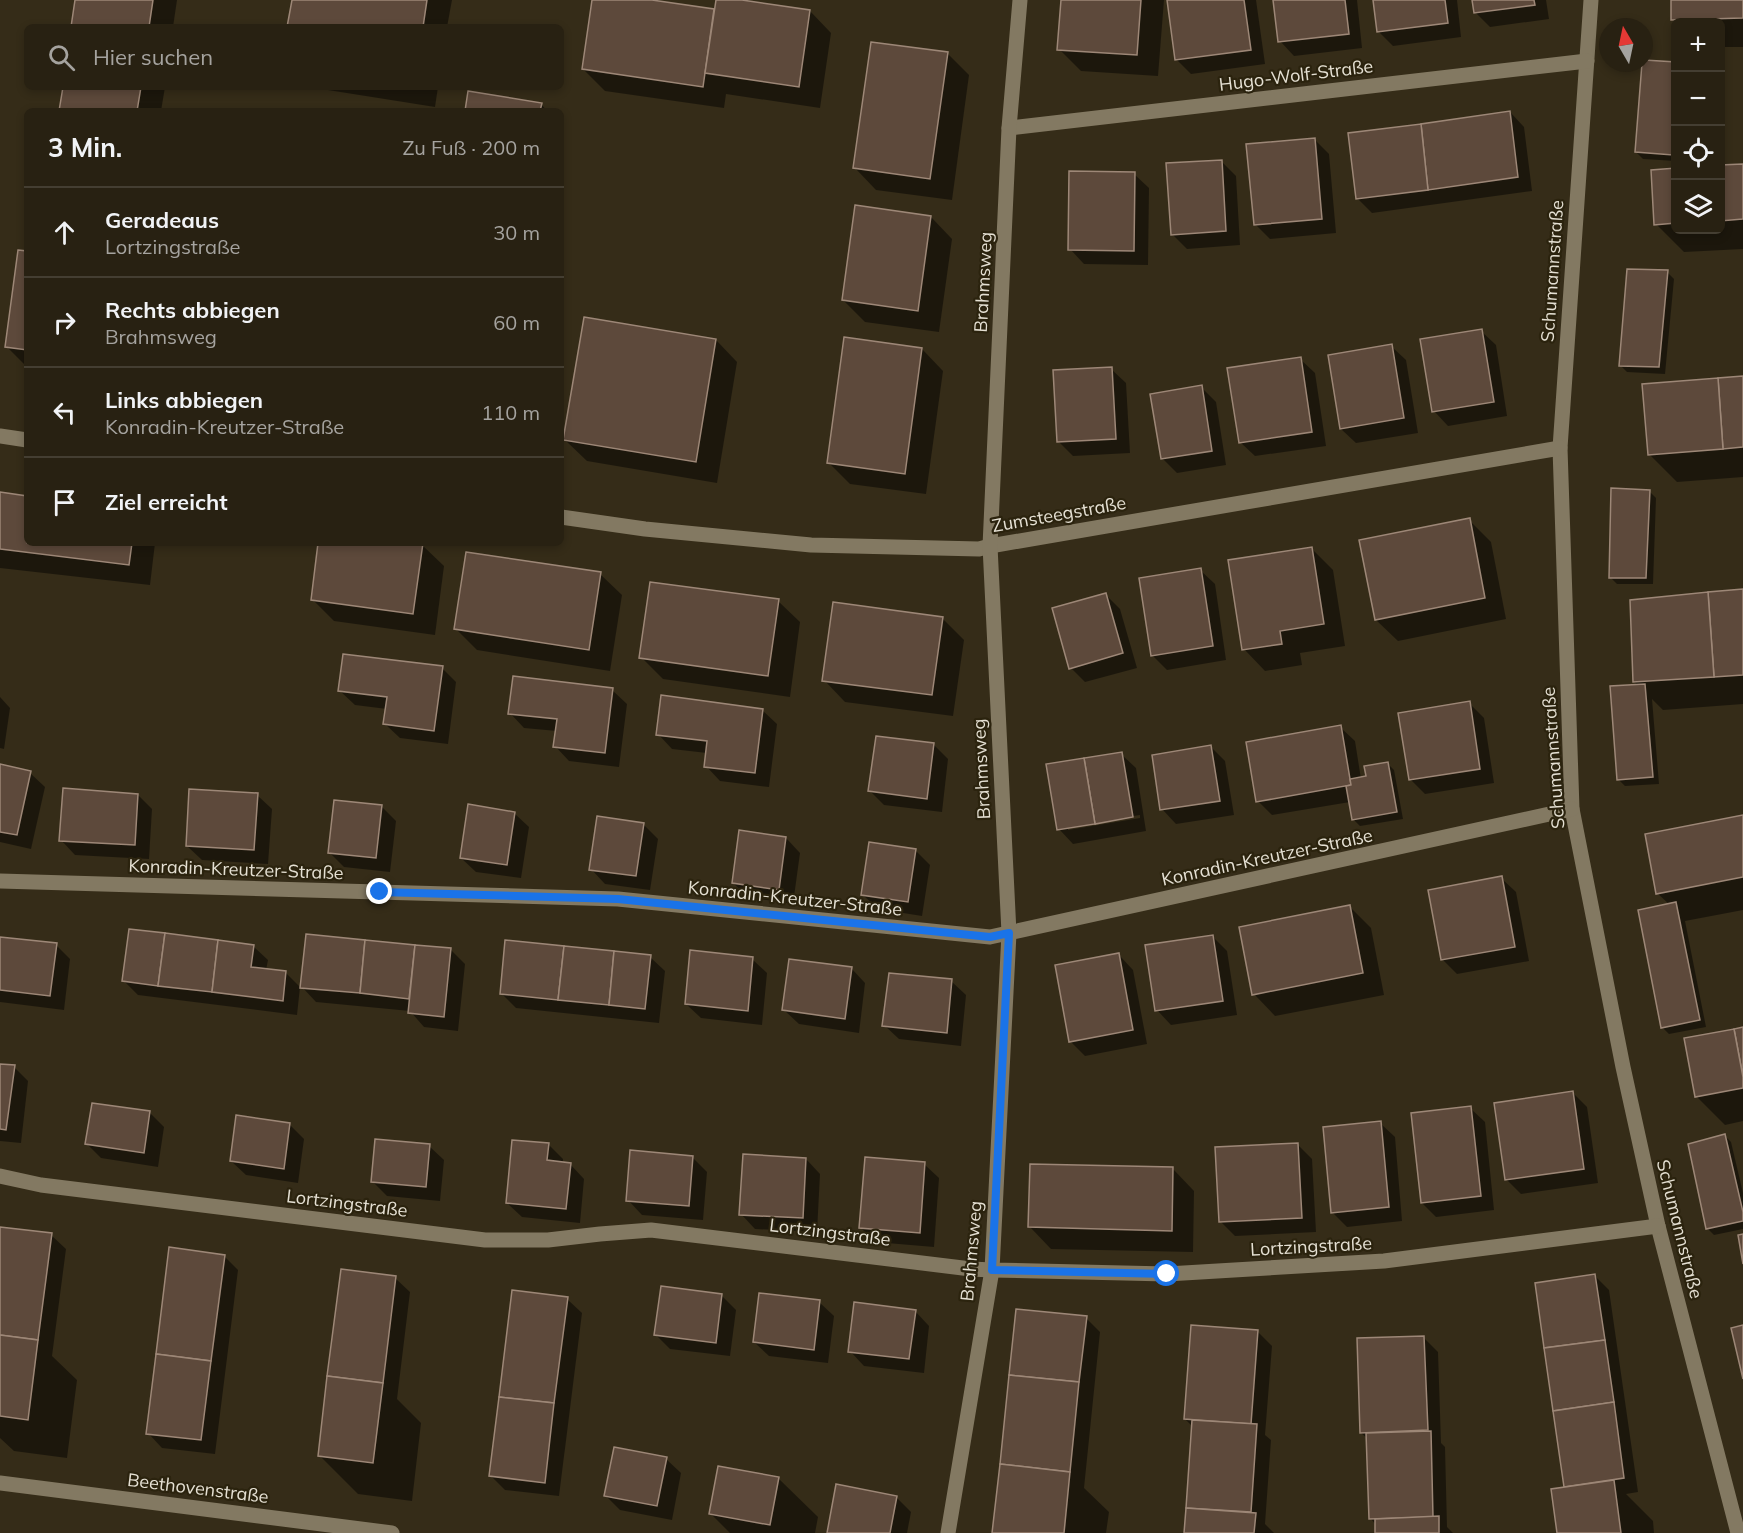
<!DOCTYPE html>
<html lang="de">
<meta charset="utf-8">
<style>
:root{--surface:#282112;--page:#30291b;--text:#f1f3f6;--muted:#a5a39f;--line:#443e32}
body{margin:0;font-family:Mulish,sans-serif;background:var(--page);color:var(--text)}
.controls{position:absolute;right:18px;top:18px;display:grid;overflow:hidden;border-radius:9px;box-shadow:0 3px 9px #0003}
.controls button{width:54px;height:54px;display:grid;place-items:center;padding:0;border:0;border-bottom:2px solid var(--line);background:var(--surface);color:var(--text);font:30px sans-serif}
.compass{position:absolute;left:1599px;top:18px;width:54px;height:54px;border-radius:50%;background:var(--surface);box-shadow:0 3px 9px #0003;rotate:351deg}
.stop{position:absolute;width:18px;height:18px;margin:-14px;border:4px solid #1a73e8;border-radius:50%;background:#fff}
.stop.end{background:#1a73e8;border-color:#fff;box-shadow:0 2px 6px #0008}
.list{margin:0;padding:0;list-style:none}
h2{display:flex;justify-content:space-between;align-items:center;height:78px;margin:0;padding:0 24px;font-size:26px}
h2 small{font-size:20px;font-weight:400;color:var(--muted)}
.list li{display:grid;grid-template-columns:39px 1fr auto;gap:18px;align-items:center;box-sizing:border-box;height:90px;padding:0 24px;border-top:2px solid var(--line)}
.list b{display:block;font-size:22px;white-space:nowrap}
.list p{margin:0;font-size:20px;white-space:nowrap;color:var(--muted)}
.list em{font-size:20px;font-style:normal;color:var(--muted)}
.icon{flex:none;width:33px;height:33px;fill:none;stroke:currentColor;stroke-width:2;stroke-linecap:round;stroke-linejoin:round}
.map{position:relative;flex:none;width:1743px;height:1533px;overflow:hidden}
.search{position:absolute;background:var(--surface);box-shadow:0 3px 9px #0003;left:24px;top:24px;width:540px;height:66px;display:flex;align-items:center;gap:15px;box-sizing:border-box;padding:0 21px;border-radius:9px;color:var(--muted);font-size:22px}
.panel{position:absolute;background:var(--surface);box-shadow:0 3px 9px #0003;left:24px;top:108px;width:540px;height:438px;border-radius:9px}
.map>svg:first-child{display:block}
</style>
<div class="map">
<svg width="1743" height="1533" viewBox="0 0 1743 1533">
<rect width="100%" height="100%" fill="#352c18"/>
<g fill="#0007" fill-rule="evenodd">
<path d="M76 0H177L173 27H73Z"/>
<path d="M293 0H452L447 27H289Z"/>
<path d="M593 0H642L716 11 717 0H732L810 11 831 33 820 108 726 94 724 108 605 91 583 69Z"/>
<path d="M1063 0H1164L1158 76 1081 71 1059 49Z"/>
<path d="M1168 0H1256L1265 64 1191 74 1176 59Z"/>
<path d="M1275 0H1357L1362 48 1294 56 1280 41Z"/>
<path d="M1375 0H1457L1461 37 1393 46 1379 32Z"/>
<path d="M1473 0H1546L1549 19 1490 27 1475 12Z"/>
<path d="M1672 0H1743V47H1720V22H1676L1673 20Z"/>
<path d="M947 53 969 75 952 200 876 190 855 168Z"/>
<path d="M1644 62 1676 64V161L1643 159 1636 152Z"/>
<path d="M64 87H165L161 111H61Z"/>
<path d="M309 87H438L435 107Z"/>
<path d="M541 104 547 111H467Z"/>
<path d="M1510 112 1524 127 1532 191 1372 213 1357 198Z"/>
<path d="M1314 139 1329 154 1336 233 1270 239 1255 224Z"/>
<path d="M1221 161 1236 176 1240 245 1187 249 1172 234Z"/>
<path d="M1743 165V249L1684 252 1656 224 1676 170V230H1720V167Z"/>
<path d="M1134 174 1149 188 1148 265 1084 264 1070 249Z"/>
<path d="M931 217 952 239 939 332 865 322 843 300Z"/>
<path d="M27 253V367L6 346Z"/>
<path d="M1667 272 1674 279 1665 374 1627 372 1620 365Z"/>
<path d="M1481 331 1496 345 1507 416 1448 426 1434 411Z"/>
<path d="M716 340 737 362 717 483 587 461 565 440Z"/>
<path d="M1391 346 1406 360 1418 433 1356 443 1341 429Z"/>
<path d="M922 349 943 371 926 494 850 484 828 462Z"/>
<path d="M1300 359 1315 373 1326 446 1255 456 1240 442Z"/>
<path d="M1111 369 1126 383 1130 453 1073 456 1059 442Z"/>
<path d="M1743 378V477L1677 482 1649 454Z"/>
<path d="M1201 387 1216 402 1226 465 1177 473 1162 458Z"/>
<path d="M1649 491 1656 498 1653 584H1617L1610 577Z"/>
<path d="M0 494 27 497V543H155L150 585 0 568Z"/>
<path d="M1469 520 1491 542 1506 619 1398 641 1376 620Z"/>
<path d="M320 543H409L422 545 444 566 435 635 334 621 312 599Z"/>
<path d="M1311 548 1333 570 1345 646 1300 653 1302 665 1265 671 1244 649Z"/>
<path d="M1200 570 1215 584 1226 660 1167 670 1152 655Z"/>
<path d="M600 574 622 595 610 671 477 650 456 629Z"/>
<path d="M1743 591V704L1663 710 1652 699 1659 784 1625 786 1618 779 1639 686 1634 682Z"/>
<path d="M1106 595 1120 609 1137 668 1085 682 1071 668Z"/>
<path d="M778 601 800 622 790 697 663 679 641 657Z"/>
<path d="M942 618 964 640 953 716 845 702 824 680Z"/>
<path d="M442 668 456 682 448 744 400 738 385 724 387 709 355 705 340 691Z"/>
<path d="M612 690 627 704 619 767 569 761 555 746 557 731 524 728 510 713Z"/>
<path d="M0 697 10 708 4 749 0 748Z"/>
<path d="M1469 703 1484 718 1494 783 1425 794 1410 779Z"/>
<path d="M762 710 777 724 769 787 720 781 706 766 707 753 672 749 658 734Z"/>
<path d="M1340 727 1355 741 1361 779 1368 778 1387 763 1394 770 1403 819 1360 826 1353 819 1350 802 1272 815 1258 801Z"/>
<path d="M934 745 948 759 942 812 884 805 870 791Z"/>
<path d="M1211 747 1225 761 1234 815 1176 824 1162 809Z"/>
<path d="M1121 754 1136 768 1146 831 1073 844 1059 829ZM1140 815V818L1068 830V826Z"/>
<path d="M0 766 30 773 45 787 31 849 0 842Z"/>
<path d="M138 795 152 809 149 859 75 855 61 840Z"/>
<path d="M257 795 272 809 268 864 202 860 187 846Z"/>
<path d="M381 806 396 821 390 872 344 867 330 853Z"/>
<path d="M514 813 529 827 521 878 476 872 461 858Z"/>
<path d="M1743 817V910L1685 921 1706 1027 1669 1034 1662 1027 1670 905 1657 893Z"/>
<path d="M643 824 658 839 650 890 605 884 591 869Z"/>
<path d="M786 838 800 853 793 904 748 897 733 883Z"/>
<path d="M915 850 930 865 922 916 878 909 863 895Z"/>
<path d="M1501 878 1516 892 1529 961 1457 974 1443 960Z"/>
<path d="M1350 907 1371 928 1384 995 1275 1016 1254 994Z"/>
<path d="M307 935 451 950 465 964 458 1031 424 1027 410 1011 316 1002 302 987Z"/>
<path d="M1212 936 1227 951 1237 1015 1171 1025 1157 1010Z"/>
<path d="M0 938 56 945 70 959 64 1010 0 1002Z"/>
<path d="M253 946 268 960 266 970 286 973 300 987 297 1015 138 995 124 981Z"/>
<path d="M1119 955 1133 970 1147 1044 1085 1056 1070 1041Z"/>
<path d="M650 957 665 971 659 1023 516 1008 501 993Z"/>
<path d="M752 959 767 973 762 1025 701 1018 686 1004Z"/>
<path d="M851 968 865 983 859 1033 799 1024 784 1010Z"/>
<path d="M951 981 966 995 961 1046 899 1039 884 1025Z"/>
<path d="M1743 1028V1121L1725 1125 1697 1097Z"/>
<path d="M0 1065 14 1067 28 1081 21 1143 0 1141Z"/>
<path d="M1573 1093 1587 1107 1598 1183 1521 1194 1507 1180 1496 1104Z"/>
<path d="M1470 1108 1485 1122 1494 1210 1436 1217 1422 1203Z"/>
<path d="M149 1112 164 1127 158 1167 101 1158 87 1144Z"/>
<path d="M1380 1123 1395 1137 1402 1221 1347 1227 1332 1212Z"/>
<path d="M289 1124 304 1139 298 1183 246 1175 231 1161Z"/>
<path d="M1724 1135 1731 1142 1743 1193V1229L1714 1235 1707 1228Z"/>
<path d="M1297 1144 1312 1159 1316 1232 1235 1236 1220 1221Z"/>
<path d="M549 1145 563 1159V1163L570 1164 584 1179 580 1223 522 1217 507 1203Z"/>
<path d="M429 1146 444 1160 440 1201 387 1196 373 1182Z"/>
<path d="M692 1157 707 1172 703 1220 642 1215 628 1200Z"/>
<path d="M806 1159 820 1174 817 1232 755 1229 741 1214Z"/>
<path d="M924 1164 939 1178 934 1247 875 1242 861 1228Z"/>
<path d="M1173 1169 1194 1191 1193 1252 1051 1249 1030 1227Z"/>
<path d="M0 1228 51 1235 66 1249 52 1356 77 1380 67 1458 14 1451 0 1438Z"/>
<path d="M224 1256 238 1270 215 1454 162 1448 148 1433Z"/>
<path d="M1595 1276 1609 1290 1638 1492 1626 1494 1653 1521 1654 1533H1559L1567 1488 1565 1486Z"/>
<path d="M395 1278 410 1292 397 1399 421 1423 412 1501 358 1494 319 1455Z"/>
<path d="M721 1295 736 1310 730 1356 670 1349 656 1335Z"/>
<path d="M567 1299 582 1313 559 1496 505 1490 491 1476Z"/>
<path d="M819 1302 834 1316 828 1363 769 1356 754 1342Z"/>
<path d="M915 1311 929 1326 924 1373 864 1366 850 1351Z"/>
<path d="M1086 1318 1100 1332 1084 1488 1109 1512 1106 1533H994Z"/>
<path d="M1257 1331 1272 1346 1265 1435 1271 1440 1265 1524 1274 1533H1185L1193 1427 1185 1419Z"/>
<path d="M1424 1338 1438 1352 1441 1443 1445 1447 1447 1527 1453 1533H1377L1376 1525 1371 1519 1368 1439 1361 1433Z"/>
<path d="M666 1459 681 1473 672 1520 620 1510 606 1496Z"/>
<path d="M778 1478 818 1517 815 1533H730L711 1514Z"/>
<path d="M896 1497 911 1512 907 1533H829Z"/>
</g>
<g fill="#5d493b" stroke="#9d8777" stroke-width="1.5">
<path d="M75 0H153L149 27H71Z"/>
<path d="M292 0H427L423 27H287Z"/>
<path d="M592 0H652L714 9 703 87 582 69Z"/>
<path d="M716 0H742L810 10 799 87 705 73Z"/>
<path d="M1061 0H1141L1137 55 1057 50Z"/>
<path d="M1167 0H1244L1251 50 1175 60Z"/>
<path d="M1273 0H1345L1349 34 1278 42Z"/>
<path d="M1373 0H1445L1448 23 1377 32Z"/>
<path d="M1472 0H1534L1535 5 1474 13Z"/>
<path d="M1671 0H1743V18L1671 20Z"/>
<path d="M871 42 948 52 930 179 853 168Z"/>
<path d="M1644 60 1676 62V128L1673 155 1635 152 1642 63H1644Z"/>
<path d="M63 87H141L137 111H59Z"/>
<path d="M468 91 542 103 540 111H465Z"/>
<path d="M1510 111 1518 177 1428 190 1421 124Z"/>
<path d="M1421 124 1428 190 1356 199 1348 133Z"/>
<path d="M1315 138 1322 219 1254 225 1246 144Z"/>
<path d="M1222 160 1226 231 1171 235 1166 163Z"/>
<path d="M1743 164V219L1720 221V165Z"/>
<path d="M1676 168V223L1654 225 1651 170Z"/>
<path d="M1069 171 1135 172 1134 251 1068 250Z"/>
<path d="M855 205 931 216 918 311 842 300Z"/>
<path d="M18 250 27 251V350L5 347Z"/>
<path d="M1627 269 1668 270 1659 367 1619 366Z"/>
<path d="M584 317 716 339 696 462 563 440Z"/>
<path d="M1482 329 1494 402 1432 412 1420 339Z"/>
<path d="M844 337 922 348 905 474 827 463Z"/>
<path d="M1392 344 1404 418 1340 429 1328 355Z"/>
<path d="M1301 357 1312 432 1239 443 1227 368Z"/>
<path d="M1112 367 1116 439 1057 442 1053 370Z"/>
<path d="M1743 376V447L1723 449 1718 378Z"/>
<path d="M1718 378 1723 449 1648 455 1642 384Z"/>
<path d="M1202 385 1212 451 1161 459 1150 394Z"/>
<path d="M1611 488 1650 490 1646 578H1609Z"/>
<path d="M0 492 27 496V543H132L129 565 0 549Z"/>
<path d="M1470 518 1485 598 1375 620 1359 540Z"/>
<path d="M318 543H423L413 614 311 600Z"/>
<path d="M1312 547 1324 624 1280 631 1282 644 1242 650 1228 560Z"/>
<path d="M466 552 601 572 589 650 454 629Z"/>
<path d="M1201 568 1213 646 1151 656 1139 578Z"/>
<path d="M650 582 779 599 768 676 639 658Z"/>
<path d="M1743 589V675L1714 677 1708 592Z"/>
<path d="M1708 592 1714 677 1633 682 1630 600Z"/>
<path d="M1106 593 1123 653 1069 669 1052 608Z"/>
<path d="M833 602 943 617 932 695 822 681Z"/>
<path d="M343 654 443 666 434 731 383 724 387 697 338 691Z"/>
<path d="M513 676 613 688 605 753 553 747 557 719 508 714Z"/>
<path d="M1645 684 1653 777 1617 780 1610 686Z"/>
<path d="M661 695 763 709 755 773 704 767 707 741 656 735Z"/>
<path d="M1470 701 1480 769 1409 780 1398 713Z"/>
<path d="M1341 725 1351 785 1256 802 1246 742Z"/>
<path d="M876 736 934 743 927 799 868 791Z"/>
<path d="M1211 745 1220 801 1160 810 1152 755Z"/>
<path d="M1122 752 1133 817 1095 824 1084 758Z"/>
<path d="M1084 758 1095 824 1057 830 1046 764Z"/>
<path d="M1388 762 1397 812 1352 820 1346 786 1351 785 1350 779 1366 776 1364 766Z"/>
<path d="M0 764 31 771 17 835 0 832Z"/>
<path d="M63 788 138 794 135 845 59 841Z"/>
<path d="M189 789 258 793 254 850 186 846Z"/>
<path d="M334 800 382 805 376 858 328 853Z"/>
<path d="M468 804 515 812 507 865 460 858Z"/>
<path d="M1743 815V877L1656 894 1645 834Z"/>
<path d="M597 816 644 823 636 876 589 870Z"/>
<path d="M739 830 786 837 779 890 732 883Z"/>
<path d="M869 842 916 849 908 902 861 895Z"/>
<path d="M1502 876 1515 947 1441 960 1428 890Z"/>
<path d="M1676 902 1700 1020 1661 1028 1638 910Z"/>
<path d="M1350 905 1363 973 1252 995 1239 927Z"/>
<path d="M129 929 165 933 158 986 122 981Z"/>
<path d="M165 933 218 940 212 992 158 986Z"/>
<path d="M306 934 365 940 360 993 300 988Z"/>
<path d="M1213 935 1223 1001 1155 1011 1145 945Z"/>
<path d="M0 937 57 943 50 996 0 990Z"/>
<path d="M218 940 254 945 251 967 286 971 283 1001 212 992Z"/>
<path d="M365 940 415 945 409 999 360 993Z"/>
<path d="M505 940 564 946 558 1000 500 994Z"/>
<path d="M415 945 451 948 444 1017 408 1013Z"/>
<path d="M564 946 614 951 609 1005 558 1000Z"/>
<path d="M690 950 753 957 748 1011 685 1004Z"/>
<path d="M614 951 651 955 645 1009 609 1005Z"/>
<path d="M1119 953 1133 1030 1069 1042 1055 965Z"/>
<path d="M789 959 852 967 845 1019 782 1010Z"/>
<path d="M889 973 952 979 947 1033 882 1026Z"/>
<path d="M1743 1027V1077L1734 1029Z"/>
<path d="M1734 1029 1743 1077V1088L1695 1097 1684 1038Z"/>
<path d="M0 1064 15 1065 6 1130 0 1129Z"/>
<path d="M1573 1091 1584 1169 1505 1180 1494 1103Z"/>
<path d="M92 1103 150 1111 144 1153 85 1144Z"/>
<path d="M1471 1106 1481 1196 1421 1203 1411 1113Z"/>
<path d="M236 1115 290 1123 284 1169 230 1161Z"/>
<path d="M1381 1121 1389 1207 1331 1213 1323 1127Z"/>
<path d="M1725 1134 1743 1212V1221L1706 1229 1688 1144Z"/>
<path d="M375 1139 430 1144 426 1187 371 1182Z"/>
<path d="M512 1140 549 1143 547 1160 571 1163 566 1209 506 1203Z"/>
<path d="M1298 1143 1302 1218 1219 1222 1215 1147Z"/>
<path d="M630 1150 693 1156 689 1206 626 1201Z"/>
<path d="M743 1154 806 1158 803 1218 739 1215Z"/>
<path d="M865 1157 925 1162 920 1233 859 1228Z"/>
<path d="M1030 1164 1173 1167 1172 1231 1028 1227Z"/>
<path d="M0 1227 52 1233 38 1340 0 1335Z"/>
<path d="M1743 1234V1264L1738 1235Z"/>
<path d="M169 1247 225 1255 211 1361 156 1354Z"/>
<path d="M341 1269 396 1276 383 1383 327 1376Z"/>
<path d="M1595 1274 1605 1340 1544 1348 1535 1283Z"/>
<path d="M661 1286 722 1294 716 1343 654 1335Z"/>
<path d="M512 1290 568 1297 554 1403 499 1397Z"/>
<path d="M759 1293 820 1300 814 1350 753 1342Z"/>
<path d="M854 1302 916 1310 909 1359 848 1352Z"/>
<path d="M1016 1309 1087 1316 1079 1382 1009 1375Z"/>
<path d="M1191 1325 1258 1330 1251 1424 1184 1419Z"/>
<path d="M1743 1325V1379L1731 1328Z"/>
<path d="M0 1335 38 1340 28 1420 0 1416Z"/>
<path d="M1424 1336 1428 1430 1360 1433 1357 1338Z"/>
<path d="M1605 1340 1614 1402 1553 1411 1544 1348Z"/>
<path d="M156 1354 211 1361 201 1440 146 1434Z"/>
<path d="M1009 1375 1079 1382 1070 1472 1000 1464Z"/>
<path d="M327 1376 383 1383 373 1463 318 1456Z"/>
<path d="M499 1397 554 1403 545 1483 489 1476Z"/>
<path d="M1614 1402 1624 1478 1564 1487 1553 1411Z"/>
<path d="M1192 1420 1257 1424 1251 1512 1186 1508Z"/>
<path d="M1431 1431 1433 1517 1369 1519 1366 1433Z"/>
<path d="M614 1447 667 1457 657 1506 604 1496Z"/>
<path d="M1000 1464 1070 1472 1064 1533H992Z"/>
<path d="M718 1466 779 1477 770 1525 709 1514Z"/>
<path d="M1614 1480 1621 1533H1557L1551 1489Z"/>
<path d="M836 1484 897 1496 890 1533H827Z"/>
<path d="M1186 1508 1256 1513 1254 1533H1184Z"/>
<path d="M1439 1516V1533H1375V1519Z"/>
</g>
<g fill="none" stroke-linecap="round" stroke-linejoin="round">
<g stroke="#837962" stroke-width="15">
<path d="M1591 0 1560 448 1572 809 1623 1067 1658 1226 1738 1533"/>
<path d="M1009 128 1587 61"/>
<path d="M0 436 27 440"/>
<path d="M561 517 645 529 811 545 979 549 990 546 1560 448"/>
<path d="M0 881 618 899 990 937 1572 809"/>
<path d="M0 1176 41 1185 485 1240H548L600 1234 651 1230 971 1269 992 1270 1167 1274 1384 1261 1658 1226"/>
<path d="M0 1483 392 1533"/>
<path d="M948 1533 992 1270 1009 933 990 546 1009 128 1020 0"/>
</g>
</g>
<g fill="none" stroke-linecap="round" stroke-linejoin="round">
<path stroke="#1a73e8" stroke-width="8" d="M380 892 618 899 990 937 1009 933 992 1270 1167 1274"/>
</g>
<g text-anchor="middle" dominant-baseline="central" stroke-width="4.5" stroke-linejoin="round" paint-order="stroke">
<g font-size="18" fill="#e5e0d3" stroke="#2b230e">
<text transform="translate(1296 75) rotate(-7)">Hugo-Wolf-Straße</text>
<text transform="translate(1552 271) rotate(-86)">Schumannstraße</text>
<text transform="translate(983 282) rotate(-87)">Brahmsweg</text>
<text transform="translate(1059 514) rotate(-10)">Zumsteegstraße</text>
<text transform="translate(1553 758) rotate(-94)">Schumannstraße</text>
<text transform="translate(981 769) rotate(-93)">Brahmsweg</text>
<text transform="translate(1267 857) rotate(-12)">Konradin-Kreutzer-Straße</text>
<text transform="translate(236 869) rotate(2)">Konradin-Kreutzer-Straße</text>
<text transform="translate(795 898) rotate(6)">Konradin-Kreutzer-Straße</text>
<text transform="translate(347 1203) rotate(7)">Lortzingstraße</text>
<text transform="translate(1680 1229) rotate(76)">Schumannstraße</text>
<text transform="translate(830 1232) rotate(7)">Lortzingstraße</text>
<text transform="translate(1311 1246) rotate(-3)">Lortzingstraße</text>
<text transform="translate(971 1251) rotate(-85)">Brahmsweg</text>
<text transform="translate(198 1488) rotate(7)">Beethovenstraße</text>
</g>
</g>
</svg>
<div class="controls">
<button>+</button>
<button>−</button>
<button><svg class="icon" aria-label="locate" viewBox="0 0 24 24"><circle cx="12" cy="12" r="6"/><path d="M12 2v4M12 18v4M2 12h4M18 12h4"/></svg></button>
<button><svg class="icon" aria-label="layers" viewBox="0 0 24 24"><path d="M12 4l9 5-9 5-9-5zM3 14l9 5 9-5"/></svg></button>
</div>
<svg class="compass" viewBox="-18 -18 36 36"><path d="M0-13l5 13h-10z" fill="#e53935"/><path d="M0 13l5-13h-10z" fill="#a5a39f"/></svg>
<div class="stop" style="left:1167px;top:1274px"></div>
<div class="stop end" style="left:380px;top:892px"></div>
<div class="search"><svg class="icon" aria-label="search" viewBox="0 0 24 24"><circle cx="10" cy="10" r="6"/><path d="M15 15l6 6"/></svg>Hier suchen</div>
<section class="panel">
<h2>3 Min.<small>Zu Fuß · 200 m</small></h2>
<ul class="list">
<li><svg class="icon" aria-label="ahead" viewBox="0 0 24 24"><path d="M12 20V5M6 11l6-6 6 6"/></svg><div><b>Geradeaus</b><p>Lortzingstraße</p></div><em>30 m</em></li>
<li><svg class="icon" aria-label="right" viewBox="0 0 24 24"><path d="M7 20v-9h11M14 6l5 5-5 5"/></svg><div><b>Rechts abbiegen</b><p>Brahmsweg</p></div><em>60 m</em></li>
<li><svg class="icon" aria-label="left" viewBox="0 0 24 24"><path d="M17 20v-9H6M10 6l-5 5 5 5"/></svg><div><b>Links abbiegen</b><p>Konradin-Kreutzer-Straße</p></div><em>110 m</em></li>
<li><svg class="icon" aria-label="arrive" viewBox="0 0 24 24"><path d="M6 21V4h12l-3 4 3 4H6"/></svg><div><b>Ziel erreicht</b></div></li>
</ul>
</section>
</div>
